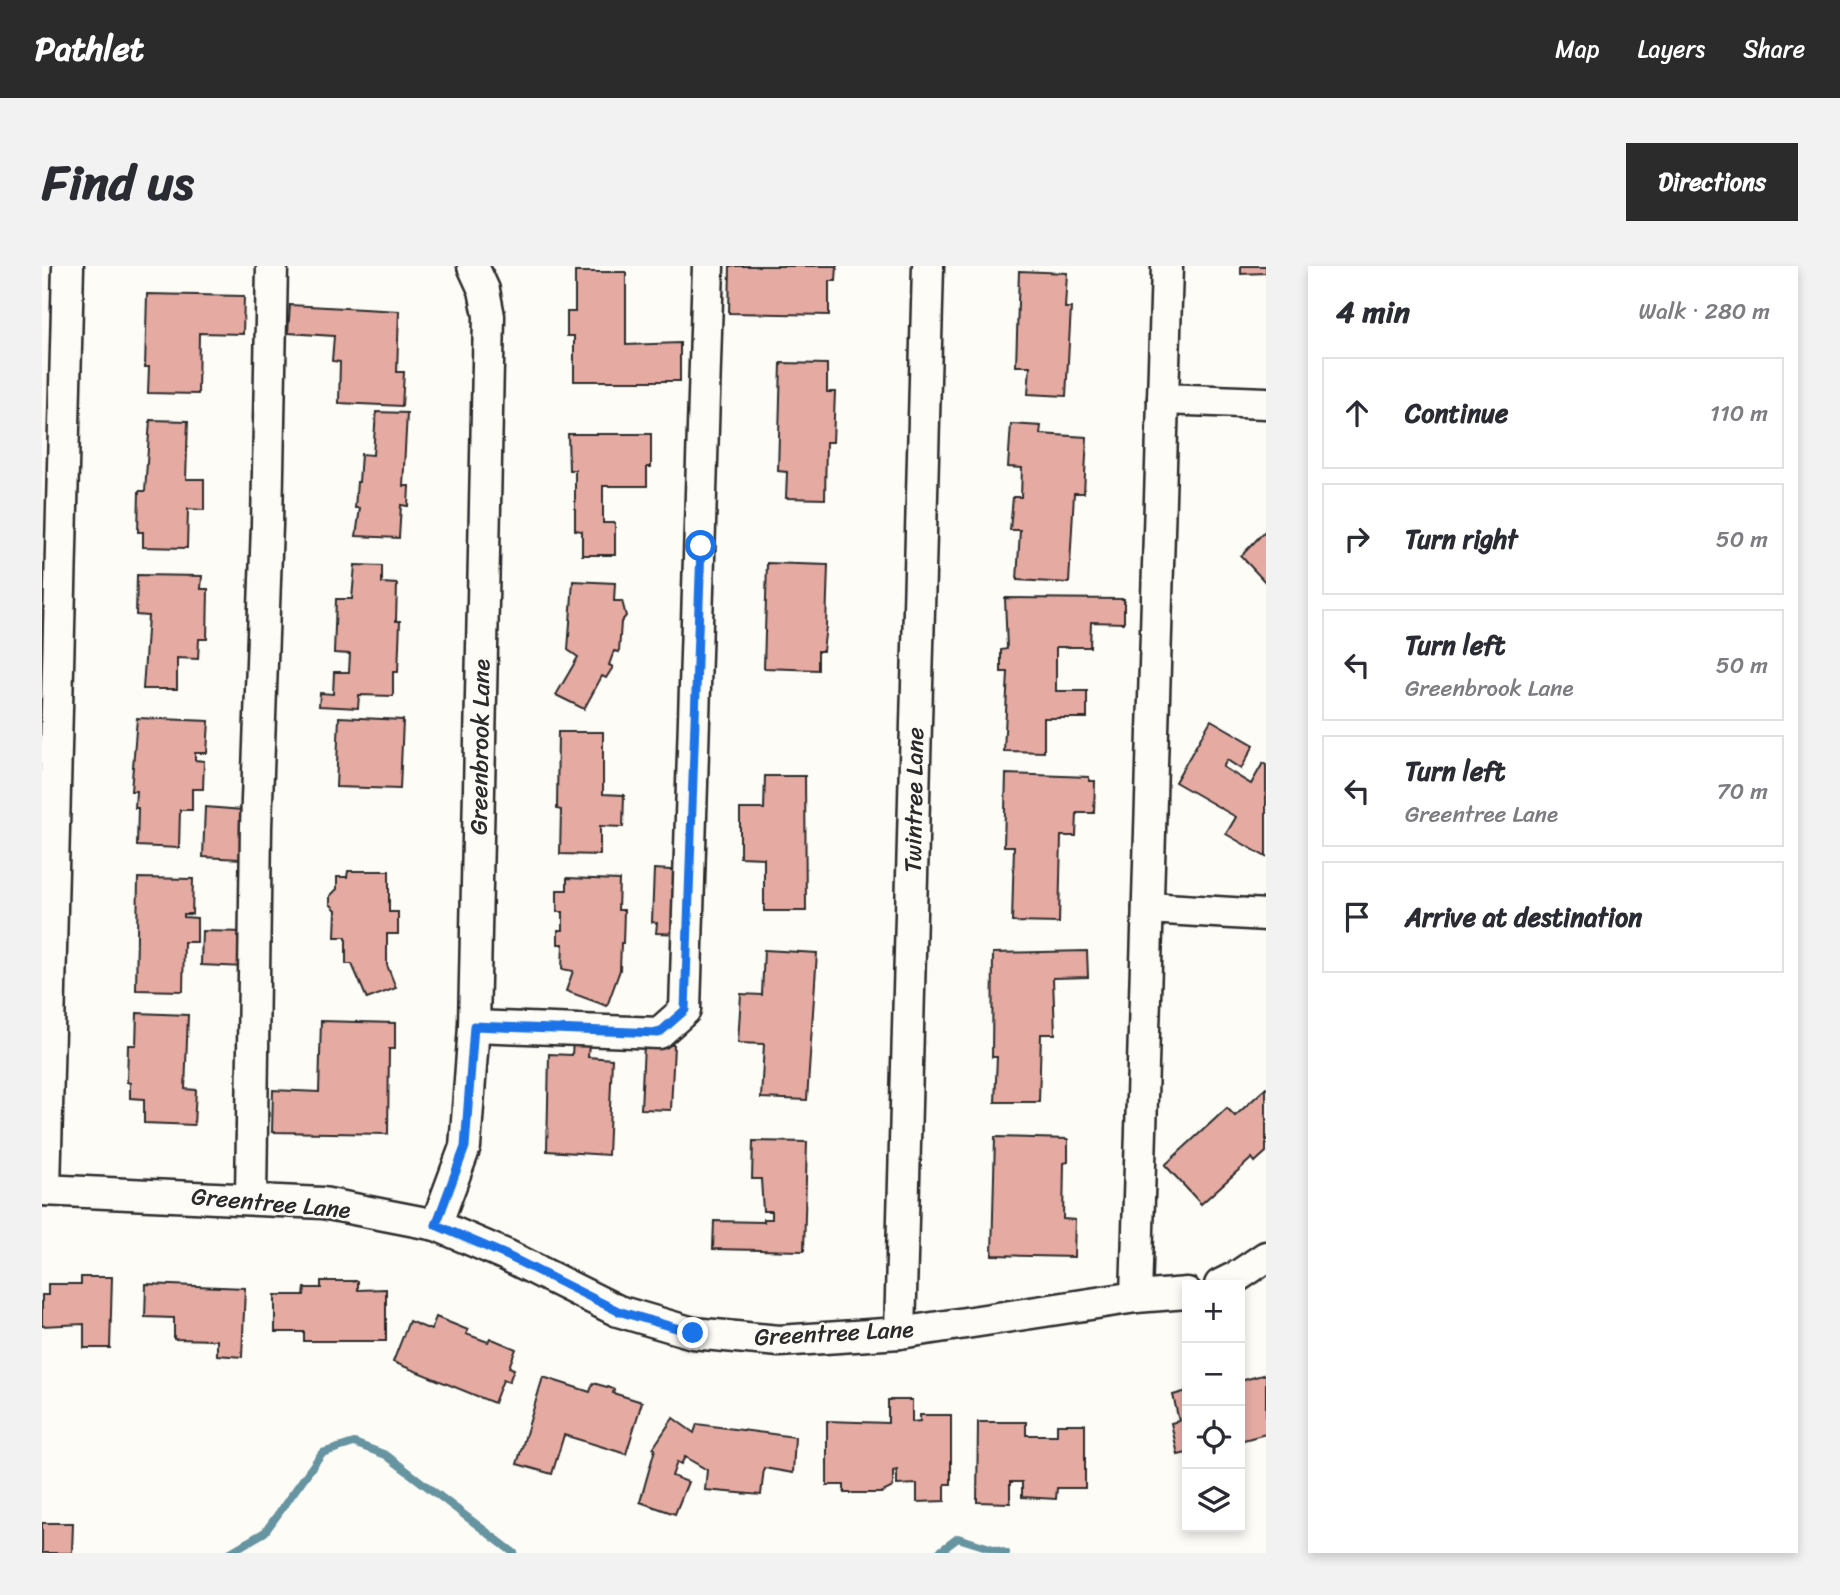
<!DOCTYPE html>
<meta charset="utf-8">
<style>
:root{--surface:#fff;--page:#f2f2f3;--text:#2b2b33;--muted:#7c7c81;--line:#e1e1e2;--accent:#2b2b2b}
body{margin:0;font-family:Sriracha,sans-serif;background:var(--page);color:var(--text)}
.controls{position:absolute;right:21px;bottom:21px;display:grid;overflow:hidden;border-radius:0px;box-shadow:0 4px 10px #0003}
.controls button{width:63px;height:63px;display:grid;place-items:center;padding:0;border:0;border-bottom:2px solid var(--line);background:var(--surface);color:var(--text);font:35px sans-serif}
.stop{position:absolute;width:21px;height:21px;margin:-16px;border:5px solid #1a73e8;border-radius:50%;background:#fff}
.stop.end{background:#1a73e8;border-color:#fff;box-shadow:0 2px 7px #0008}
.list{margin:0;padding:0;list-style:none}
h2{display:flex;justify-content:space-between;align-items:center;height:91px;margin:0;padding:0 28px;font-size:30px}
h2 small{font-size:23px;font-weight:400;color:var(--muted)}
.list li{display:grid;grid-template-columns:46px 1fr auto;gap:21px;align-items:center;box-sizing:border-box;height:112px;margin:0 14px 14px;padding:0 14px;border:2px solid var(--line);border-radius:0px}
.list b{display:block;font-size:26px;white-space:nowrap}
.list p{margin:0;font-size:23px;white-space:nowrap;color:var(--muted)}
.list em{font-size:23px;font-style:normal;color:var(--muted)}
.icon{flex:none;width:38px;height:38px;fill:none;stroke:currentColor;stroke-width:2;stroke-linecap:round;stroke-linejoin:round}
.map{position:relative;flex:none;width:1224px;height:1287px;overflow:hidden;border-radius:0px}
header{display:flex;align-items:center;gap:42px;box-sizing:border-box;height:98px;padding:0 35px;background:var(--accent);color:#fff}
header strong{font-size:33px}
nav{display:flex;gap:38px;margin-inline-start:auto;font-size:24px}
.intro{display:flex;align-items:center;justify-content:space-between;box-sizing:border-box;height:168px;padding:0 42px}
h1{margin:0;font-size:49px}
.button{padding:18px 32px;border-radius:0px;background:var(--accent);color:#fff;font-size:24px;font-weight:700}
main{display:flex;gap:42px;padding:0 42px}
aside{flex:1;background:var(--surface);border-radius:0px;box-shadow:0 4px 10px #0003}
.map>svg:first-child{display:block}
</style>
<header>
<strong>Pathlet</strong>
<nav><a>Map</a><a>Layers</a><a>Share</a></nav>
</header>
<div class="intro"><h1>Find us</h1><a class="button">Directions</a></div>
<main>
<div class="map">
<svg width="1224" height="1287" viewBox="0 0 1224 1287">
<rect width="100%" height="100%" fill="#fdfcf7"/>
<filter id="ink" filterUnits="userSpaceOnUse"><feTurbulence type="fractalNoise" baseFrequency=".0143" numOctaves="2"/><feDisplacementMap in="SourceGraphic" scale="14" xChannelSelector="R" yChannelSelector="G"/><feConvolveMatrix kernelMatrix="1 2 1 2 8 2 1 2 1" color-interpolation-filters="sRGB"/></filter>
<g filter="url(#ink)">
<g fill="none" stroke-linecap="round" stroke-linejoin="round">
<g stroke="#6694a0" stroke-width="8">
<path d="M187 1287 223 1266 280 1187 312 1177 344 1189 472 1287"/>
<path d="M896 1287 916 1272 964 1287"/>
</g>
</g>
<g fill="#e5aba3" stroke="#2b2b2b" stroke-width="2">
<path d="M688 0H795L794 15H787V49L687 47Z"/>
<path d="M1199 0H1224V7L1199 8Z"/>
<path d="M977 5 1025 7 1023 42H1029L1024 130 986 128 988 100H974Z"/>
<path d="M533 6H584V79L638 77V115H532V70H525V46H533Z"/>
<path d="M105 28 202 30 201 68 157 67 156 128 106 127 107 101H103Z"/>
<path d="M248 39 357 45 355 106H362L360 140 297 137 298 96 290 95 292 70 246 67Z"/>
<path d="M739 97 785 98V126H793L791 176H784L783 233 744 232 745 206 736 205Z"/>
<path d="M334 146 365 147 361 220H367L366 240 359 239 357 272 314 270 318 242H313L315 216H317L319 188 331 189Z"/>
<path d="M108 154 146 155 144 213H162V244L146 243 145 282 101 281V266H96L97 225H103Z"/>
<path d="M969 158 999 160 998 168 1045 171 1042 227H1032L1027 317 975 314 978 264H968L971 231H979L980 202 966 201Z"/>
<path d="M526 168H609V201H605V220H561V257H573V289H540V265L533 264V204H527Z"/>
<path d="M1224 264V317L1199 290Z"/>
<path d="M725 297 786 299 784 360 781 385H776V404L722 402Z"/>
<path d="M313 299 340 300V317L355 318 354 355H358L356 406H351V430L317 429 316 442 277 440 278 427 291 428 292 406H307L308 388 292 387 294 333H310Z"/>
<path d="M95 309 160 310 159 323H166L165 373H157L156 393 135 392V423H101L106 350 94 349Z"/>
<path d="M531 315 573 317 572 335H580L584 350 579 356 577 386 572 385 567 399 571 401 564 412 560 410 542 443 514 429 536 391 526 384Z"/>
<path d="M963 332 1082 333V357L1049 356 1048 381H1014V425H1045V452H1002V486L962 485 966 406H959V384L965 383Z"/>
<path d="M297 451 361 454 358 523 294 521Z"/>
<path d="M95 452 167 455 165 487H153V494L162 495 161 523H150V544H138L137 582 95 580 96 542H93L94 525H89Z"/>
<path d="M1169 454 1212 479 1199 503 1185 494 1181 501 1209 518 1221 497 1224 499V591L1184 568 1194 551 1133 516Z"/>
<path d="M516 466H561V528L582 529 581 561 558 560V589L518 588 519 544 515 543Z"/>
<path d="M964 508 1047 511V515H1053L1052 547H1035L1034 570H1019L1017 657 970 656 972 580H962Z"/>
<path d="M723 510H763L764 645H722V592L698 591V543H722Z"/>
<path d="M163 541 201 544 198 593 161 591Z"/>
<path d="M612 603 646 605 643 668 614 667 615 657 610 656Z"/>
<path d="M306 605H347V646H356V668H345V699L354 722 325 733 310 698H304V671H293L294 644 288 638V630L295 623V611H305Z"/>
<path d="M96 612 151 613 150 648H142V651L155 652V676H142L141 725 94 724Z"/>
<path d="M525 612 577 614 576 644H582L581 677H579L578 704 565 740 524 725 531 705 520 703 521 678H516V664H521V646H515V624H525Z"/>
<path d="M160 665 204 666 203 701 159 699Z"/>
<path d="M722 684 775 687 765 834 719 832 722 778 696 777 699 728 720 729Z"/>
<path d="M1045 685 1046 711 1011 712 1013 768H999L997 836H953L955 791H950L951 687Z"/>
<path d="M95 747 146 749 143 823 154 824 152 859 102 857V833L88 832V817L85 816 86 779H94Z"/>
<path d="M279 755 353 757V783H347L346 868 230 866 231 824 277 826Z"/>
<path d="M531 775 547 776 546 791 570 793 566 889 505 885 507 788 530 789Z"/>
<path d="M602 778 632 779 629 844 599 843Z"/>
<path d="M1224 822V886L1213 896 1210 892 1159 938 1123 899 1185 842 1193 850Z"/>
<path d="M953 871 1026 873V896L1022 897 1021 953 1033 954 1032 991 950 989Z"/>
<path d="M711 875 765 876 762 985 671 983 672 955 722 956V953H730V945H721L719 913H710Z"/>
<path d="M39 1011H70L68 1082H42V1058L0 1060V1029H6V1018H39Z"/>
<path d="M279 1015H316V1024L344 1023V1075H262V1066H233V1029H262L263 1022H279Z"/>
<path d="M104 1018 203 1022 200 1091 175 1089V1074L132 1073V1052L103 1051Z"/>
<path d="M394 1051 426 1064 424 1068 446 1076 448 1072 474 1083 467 1101 472 1103 467 1116 461 1114 452 1137 351 1096 367 1055 389 1064Z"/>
<path d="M1224 1108V1168L1198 1175V1115Z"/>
<path d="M501 1111 548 1126 551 1117 572 1123 571 1127 600 1136 584 1188 522 1169 510 1208 475 1198Z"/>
<path d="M1145 1125V1187L1136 1189 1129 1157 1137 1155 1131 1129Z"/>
<path d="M846 1134H870V1156L878 1155V1149H909V1218H903V1235L875 1236V1218L855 1219V1204L851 1205V1221L839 1227H802V1219H785V1155L846 1157Z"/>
<path d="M631 1152 652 1167 655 1158 753 1171 751 1207 722 1202 719 1229 663 1224 665 1204 643 1191 639 1198 635 1196 630 1210 646 1216 633 1248 598 1236 613 1183 611 1182Z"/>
<path d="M936 1156H984V1169H1015V1158H1043V1222H1015L1014 1233 980 1231V1216H968V1237L935 1236Z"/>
<path d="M0 1257H31L30 1287H0Z"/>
</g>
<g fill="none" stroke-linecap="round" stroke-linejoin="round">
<defs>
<g id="minor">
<path d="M1125 0 1121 133 1224 137"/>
<path d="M1106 642 1224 649"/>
<path d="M432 760 617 767 643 744 666 0"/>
<path d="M0 924 281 937 394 959 464 989 576 1045 651 1067 737 1075 858 1067 1094 1031 1145 1027"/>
<path d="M3 924 26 0"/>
<path d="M209 933 214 561 225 259 230 0"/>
<path d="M394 959 423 881 432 760 447 50 442 24 431 0"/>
<path d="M1178 1019 1196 1010 1224 991"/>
<path d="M1094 1031 1121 133"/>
<path d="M858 1067 886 0"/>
</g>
</defs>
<use href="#minor" stroke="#2b2b2b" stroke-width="35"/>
<use href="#minor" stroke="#fdfcf7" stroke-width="30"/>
</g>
</g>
<g fill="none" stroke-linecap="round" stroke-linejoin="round" filter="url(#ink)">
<path stroke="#1a73e8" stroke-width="9" d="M651 1067 576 1045 464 989 394 959 423 881 432 760 617 767 643 744 659 280"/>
</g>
<g text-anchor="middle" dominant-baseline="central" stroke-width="5" stroke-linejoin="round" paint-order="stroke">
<g font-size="24" fill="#2b2b2b" stroke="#fdfcf7">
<text transform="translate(438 481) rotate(-89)">Greenbrook Lane</text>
<text transform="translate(872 534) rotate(-89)">Twintree Lane</text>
<text transform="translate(229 937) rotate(5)">Greentree Lane</text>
<text transform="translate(792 1067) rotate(-3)">Greentree Lane</text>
</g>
</g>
</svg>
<div class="controls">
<button>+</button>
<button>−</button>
<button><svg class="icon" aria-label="locate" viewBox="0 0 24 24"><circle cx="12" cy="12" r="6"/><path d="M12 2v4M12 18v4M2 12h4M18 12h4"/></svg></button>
<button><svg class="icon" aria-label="layers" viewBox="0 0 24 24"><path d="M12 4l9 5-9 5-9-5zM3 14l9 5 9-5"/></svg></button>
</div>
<div class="stop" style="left:659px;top:280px"></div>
<div class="stop end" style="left:651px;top:1067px"></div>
</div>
<aside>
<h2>4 min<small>Walk · 280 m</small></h2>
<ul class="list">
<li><svg class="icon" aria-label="ahead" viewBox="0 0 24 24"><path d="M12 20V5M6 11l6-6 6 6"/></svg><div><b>Continue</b></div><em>110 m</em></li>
<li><svg class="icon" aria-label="right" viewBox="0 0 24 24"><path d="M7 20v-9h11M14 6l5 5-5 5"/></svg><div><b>Turn right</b></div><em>50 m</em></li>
<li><svg class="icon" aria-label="left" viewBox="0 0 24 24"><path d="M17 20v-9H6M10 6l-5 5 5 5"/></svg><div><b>Turn left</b><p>Greenbrook Lane</p></div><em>50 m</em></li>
<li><svg class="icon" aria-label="left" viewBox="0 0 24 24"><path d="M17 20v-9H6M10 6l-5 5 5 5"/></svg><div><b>Turn left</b><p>Greentree Lane</p></div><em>70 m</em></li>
<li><svg class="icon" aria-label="arrive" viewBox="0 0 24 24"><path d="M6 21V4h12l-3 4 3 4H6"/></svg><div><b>Arrive at destination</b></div></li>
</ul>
</aside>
</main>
